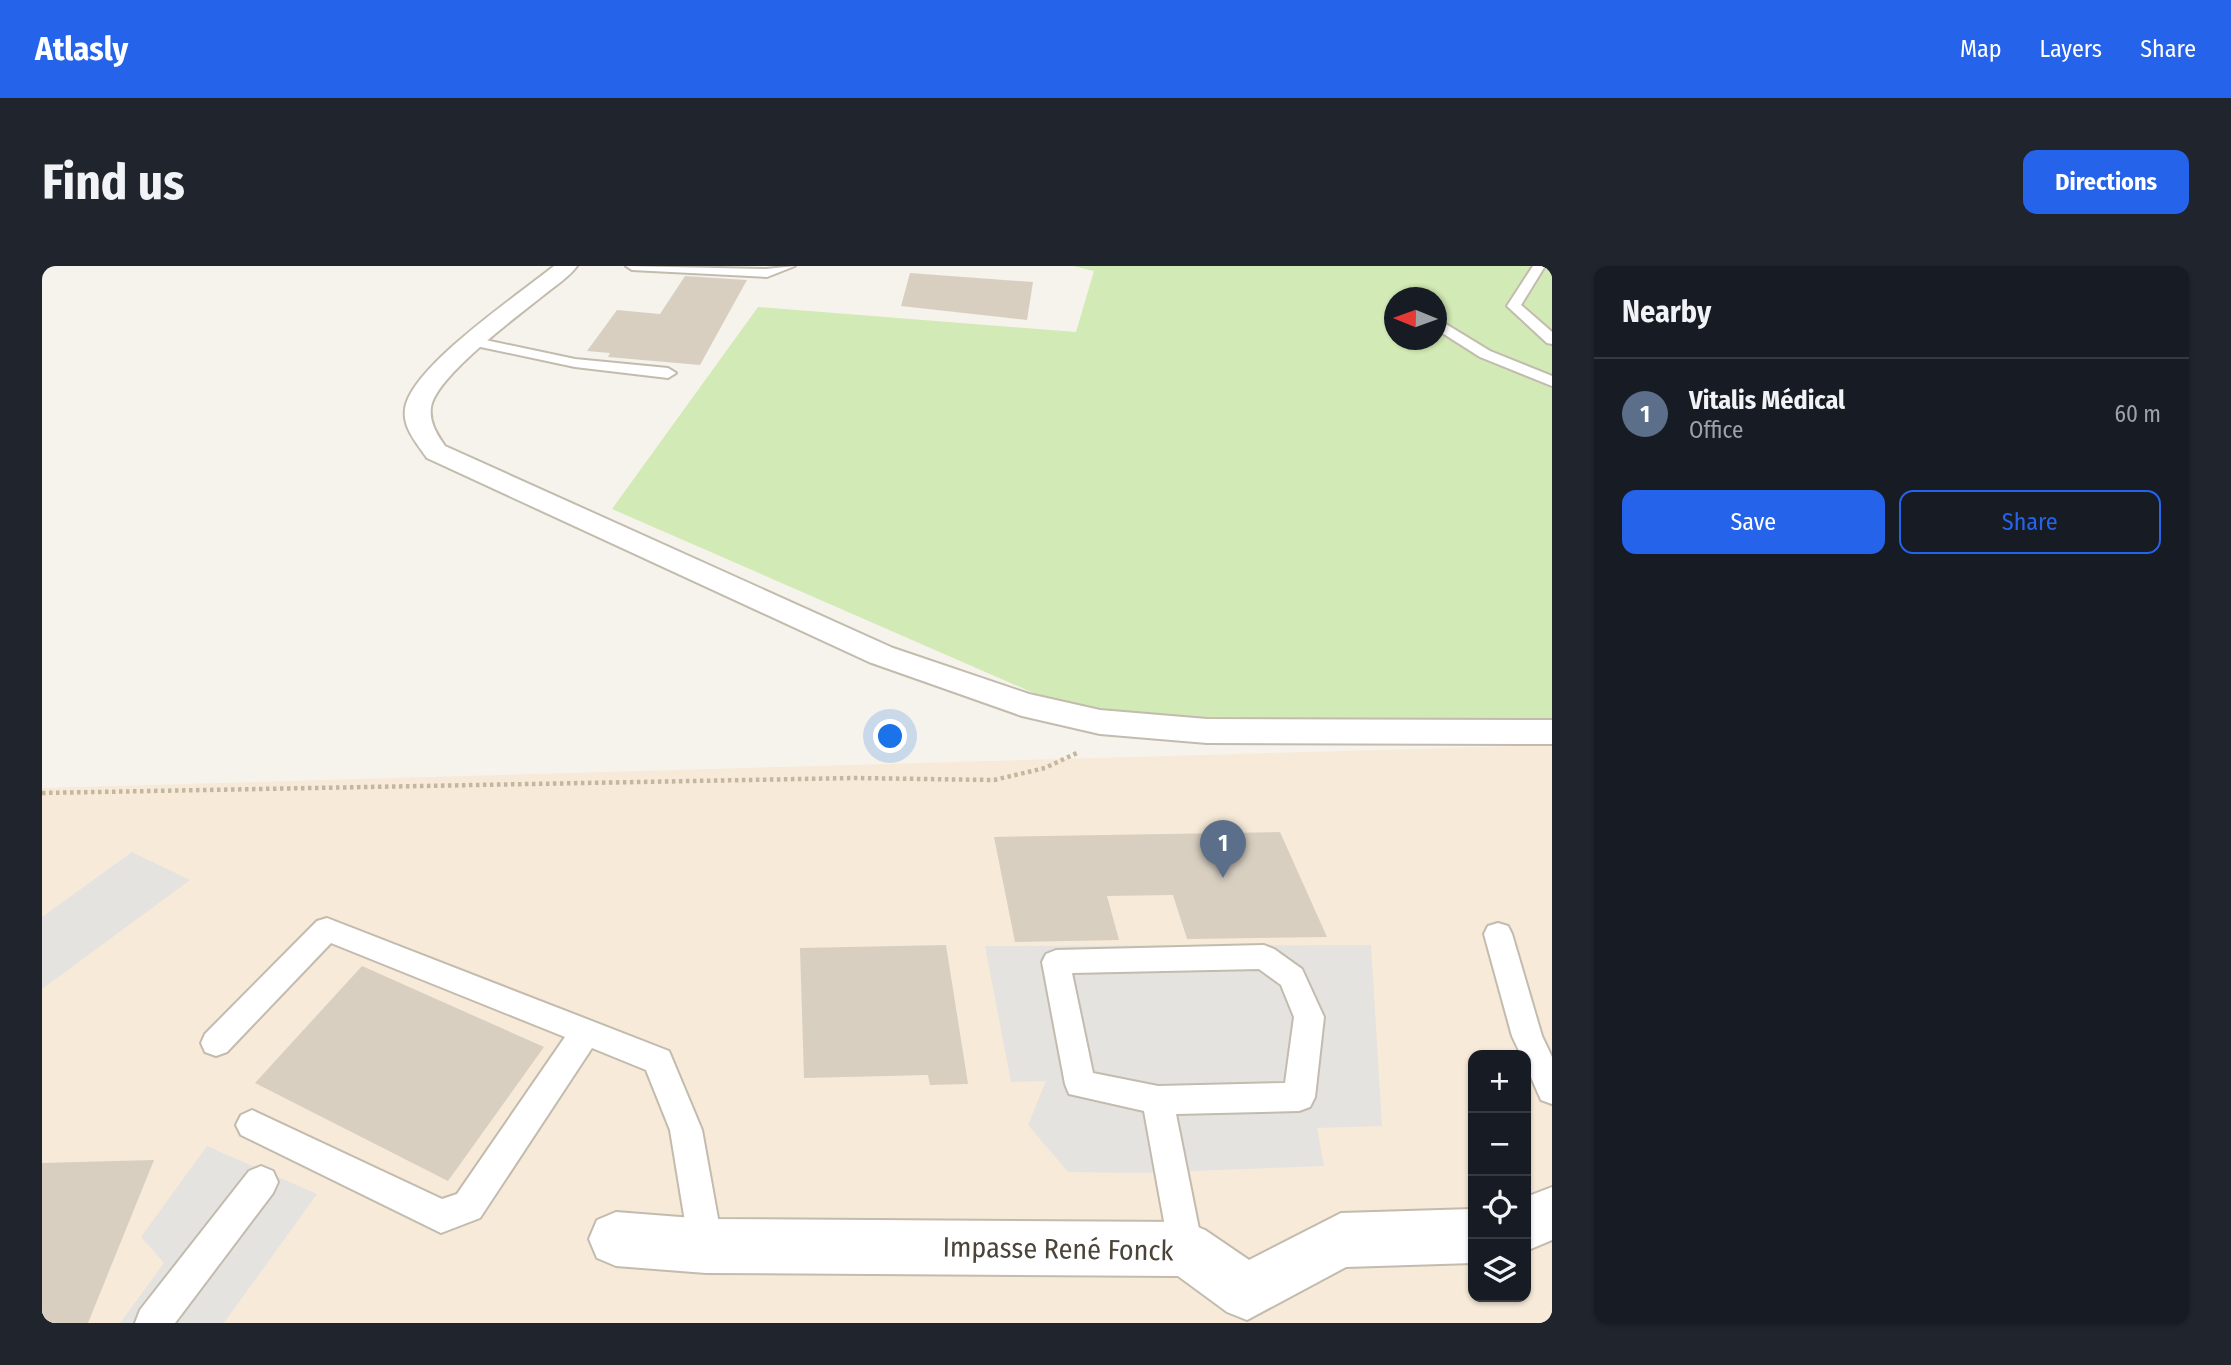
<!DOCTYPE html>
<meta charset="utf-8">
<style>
:root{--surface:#171b24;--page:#20242c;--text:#f1f3f6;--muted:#9ea1a6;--line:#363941;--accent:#2563eb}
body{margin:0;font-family:"Fira Sans Condensed",sans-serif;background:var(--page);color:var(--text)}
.controls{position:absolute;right:21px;bottom:21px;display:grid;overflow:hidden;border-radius:14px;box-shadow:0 2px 5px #0004}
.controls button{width:63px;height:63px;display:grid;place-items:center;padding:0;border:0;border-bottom:2px solid var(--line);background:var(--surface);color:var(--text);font:35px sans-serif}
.compass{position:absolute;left:1342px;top:21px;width:63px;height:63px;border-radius:50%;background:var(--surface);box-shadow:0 2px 5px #0004;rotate:271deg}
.you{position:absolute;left:849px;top:471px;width:24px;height:24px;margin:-18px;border:5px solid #fff;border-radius:50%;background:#1a73e8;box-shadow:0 0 0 10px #1a73e833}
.badge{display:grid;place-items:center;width:46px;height:46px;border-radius:50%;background:var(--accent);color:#fff;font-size:23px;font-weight:700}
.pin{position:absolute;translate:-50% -58px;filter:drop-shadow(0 2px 4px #0008)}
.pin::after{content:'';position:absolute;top:37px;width:24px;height:21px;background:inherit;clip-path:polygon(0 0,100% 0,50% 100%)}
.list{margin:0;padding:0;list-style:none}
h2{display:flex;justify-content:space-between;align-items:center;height:91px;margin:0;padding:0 28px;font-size:30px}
h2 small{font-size:23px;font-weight:400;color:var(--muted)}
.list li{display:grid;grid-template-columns:46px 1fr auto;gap:21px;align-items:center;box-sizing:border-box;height:112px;padding:0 28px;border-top:2px solid var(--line)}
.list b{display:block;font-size:26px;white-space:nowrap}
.list p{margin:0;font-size:23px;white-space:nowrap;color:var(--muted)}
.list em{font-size:23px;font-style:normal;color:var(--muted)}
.actions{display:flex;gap:14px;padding:21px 28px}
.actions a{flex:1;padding:16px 0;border:2px solid var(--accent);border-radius:14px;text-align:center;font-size:24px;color:var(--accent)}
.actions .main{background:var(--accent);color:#fff}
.icon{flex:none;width:38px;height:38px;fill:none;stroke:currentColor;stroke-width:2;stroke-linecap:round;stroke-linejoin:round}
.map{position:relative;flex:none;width:1510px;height:1057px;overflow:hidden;border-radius:14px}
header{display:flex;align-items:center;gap:42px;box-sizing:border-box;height:98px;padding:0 35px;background:var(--accent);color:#fff}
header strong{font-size:33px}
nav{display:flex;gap:38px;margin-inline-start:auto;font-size:24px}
.intro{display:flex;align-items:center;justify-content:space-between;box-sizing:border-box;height:168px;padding:0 42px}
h1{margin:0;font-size:49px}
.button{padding:18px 32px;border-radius:14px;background:var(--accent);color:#fff;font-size:24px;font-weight:700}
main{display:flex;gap:42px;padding:0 42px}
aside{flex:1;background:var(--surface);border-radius:14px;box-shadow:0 2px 5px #0004}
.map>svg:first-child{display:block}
</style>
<header>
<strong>Atlasly</strong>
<nav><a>Map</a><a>Layers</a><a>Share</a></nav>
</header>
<div class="intro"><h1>Find us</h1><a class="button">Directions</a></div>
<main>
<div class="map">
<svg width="1510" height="1057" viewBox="0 0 1510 1057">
<rect width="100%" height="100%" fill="#f6f3ec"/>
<path fill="#f7ead8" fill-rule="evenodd" d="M1510 479V1057H0V522ZM1431 789H1484V1031H1431Z"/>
<path fill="#d2eab5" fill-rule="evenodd" d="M1031 0H1510V459L1058 456 570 243 716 41 1034 66 1052 5ZM1352 32H1394V74H1352Z"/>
<g fill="#e5e3e0">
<path d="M90 586 148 614 0 723V651Z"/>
<path d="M1329 679 1340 860 1275 862 1282 900 1098 907 1026 906 986 859 1004 815 969 816 943 680Z"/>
<path d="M165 880 275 928 182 1057H78L122 997 99 971Z"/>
</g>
<g fill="#d8cfc1">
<path d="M868 7 991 16 985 54 859 40Z"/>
<path d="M643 10 705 14 658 99 566 91 568 87 545 85 575 44 618 48Z"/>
<path d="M1238 566 1285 671 1145 673 1131 629 1065 630 1077 674 973 676 952 571Z"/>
<path d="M904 679 926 818 888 819 886 809 762 812 758 682Z"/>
<path d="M320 700 502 781 406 915 213 817Z"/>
<path d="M112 894 46 1057H0V897Z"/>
</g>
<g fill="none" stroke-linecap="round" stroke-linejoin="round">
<defs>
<g id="service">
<path d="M584 0 724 3 753 0 725 11 590 4Z"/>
<path d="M1491 0H1503L1479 39 1510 66V78L1505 77 1465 40Z"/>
<path d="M1394 52 1448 85 1510 110V120L1438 91 1394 63Z"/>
<path d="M434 72 533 93 626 102 634 107 626 112 533 101 429 79 427 76 429 73Z"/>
<path d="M285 652 627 785 660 864 681 980 676 992 664 997 652 992 647 980 628 864 604 804 550 782 438 952 399 967 199 869 194 859 199 849 210 844 400 933 415 928 523 771 289 677 185 786 174 790 163 786 159 777 163 768 275 655Z"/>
<path d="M1456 657 1466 660 1470 668 1500 770 1510 791V838L1499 834 1484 800V789H1479L1470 770 1442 668 1446 660Z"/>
<path d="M1222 679 1232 683 1260 703 1282 751 1273 831 1268 841 1257 845 1134 848 1161 983 1156 995 1144 1000 1132 995 1127 983 1102 845 1027 828 1023 818 1000 696 1004 688 1014 684ZM1217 703 1239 719 1252 751 1243 817 1116 820 1051 807 1030 707Z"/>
<path d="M219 900 231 905 236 916 231 927 133 1057H93L98 1044 207 905Z"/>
</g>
<g id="minor">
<path d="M512 0H535C527 11 513 20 503 28 477 49 394 110 389 141 387 157 395 168 403 180L851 382 987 428 1058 444 1165 453 1510 454V478L1165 477 1058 468 980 450 827 396 385 192C374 176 358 159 364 138 377 96 476 29 512 0Z"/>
<path d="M1510 921V974L1484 985V931Z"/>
<path d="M1431 943V997L1304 1001 1205 1054 1185 1046 1136 1010 664 1007 574 1000 555 992 547 973 555 954 574 946 664 953 1144 956 1163 964 1207 994 1299 947Z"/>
</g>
</defs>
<use href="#service" stroke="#c2bbae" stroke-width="4"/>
<use href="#minor" stroke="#c2bbae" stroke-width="4"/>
<path stroke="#c4b79f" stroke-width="4.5" stroke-dasharray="3.5 3.5" stroke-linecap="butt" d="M0 527 813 512 952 514 1003 502 1037 486"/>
<use href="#service" fill="#fff" fill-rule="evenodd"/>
<use href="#minor" fill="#fff" fill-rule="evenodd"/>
</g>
<g text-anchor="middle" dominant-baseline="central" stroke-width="6" stroke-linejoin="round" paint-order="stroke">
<g font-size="28" fill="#4b4439" stroke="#fff">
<text transform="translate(1016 983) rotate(1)">Impasse René Fonck</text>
</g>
</g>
</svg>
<div class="controls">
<button>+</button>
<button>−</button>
<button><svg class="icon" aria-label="locate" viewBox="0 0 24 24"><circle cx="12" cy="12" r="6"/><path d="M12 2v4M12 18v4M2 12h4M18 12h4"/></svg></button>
<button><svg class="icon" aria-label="layers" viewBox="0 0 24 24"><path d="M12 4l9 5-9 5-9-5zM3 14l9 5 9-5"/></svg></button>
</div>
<svg class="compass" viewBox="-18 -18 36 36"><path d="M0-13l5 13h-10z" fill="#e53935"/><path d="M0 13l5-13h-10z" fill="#9ea1a6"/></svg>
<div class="you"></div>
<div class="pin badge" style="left:1181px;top:612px;background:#5c6f8a">1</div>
</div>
<aside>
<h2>Nearby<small></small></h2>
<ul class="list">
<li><span class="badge" style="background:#5c6f8a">1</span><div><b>Vitalis Médical</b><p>Office</p></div><em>60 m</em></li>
</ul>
<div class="actions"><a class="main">Save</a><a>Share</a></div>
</aside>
</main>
